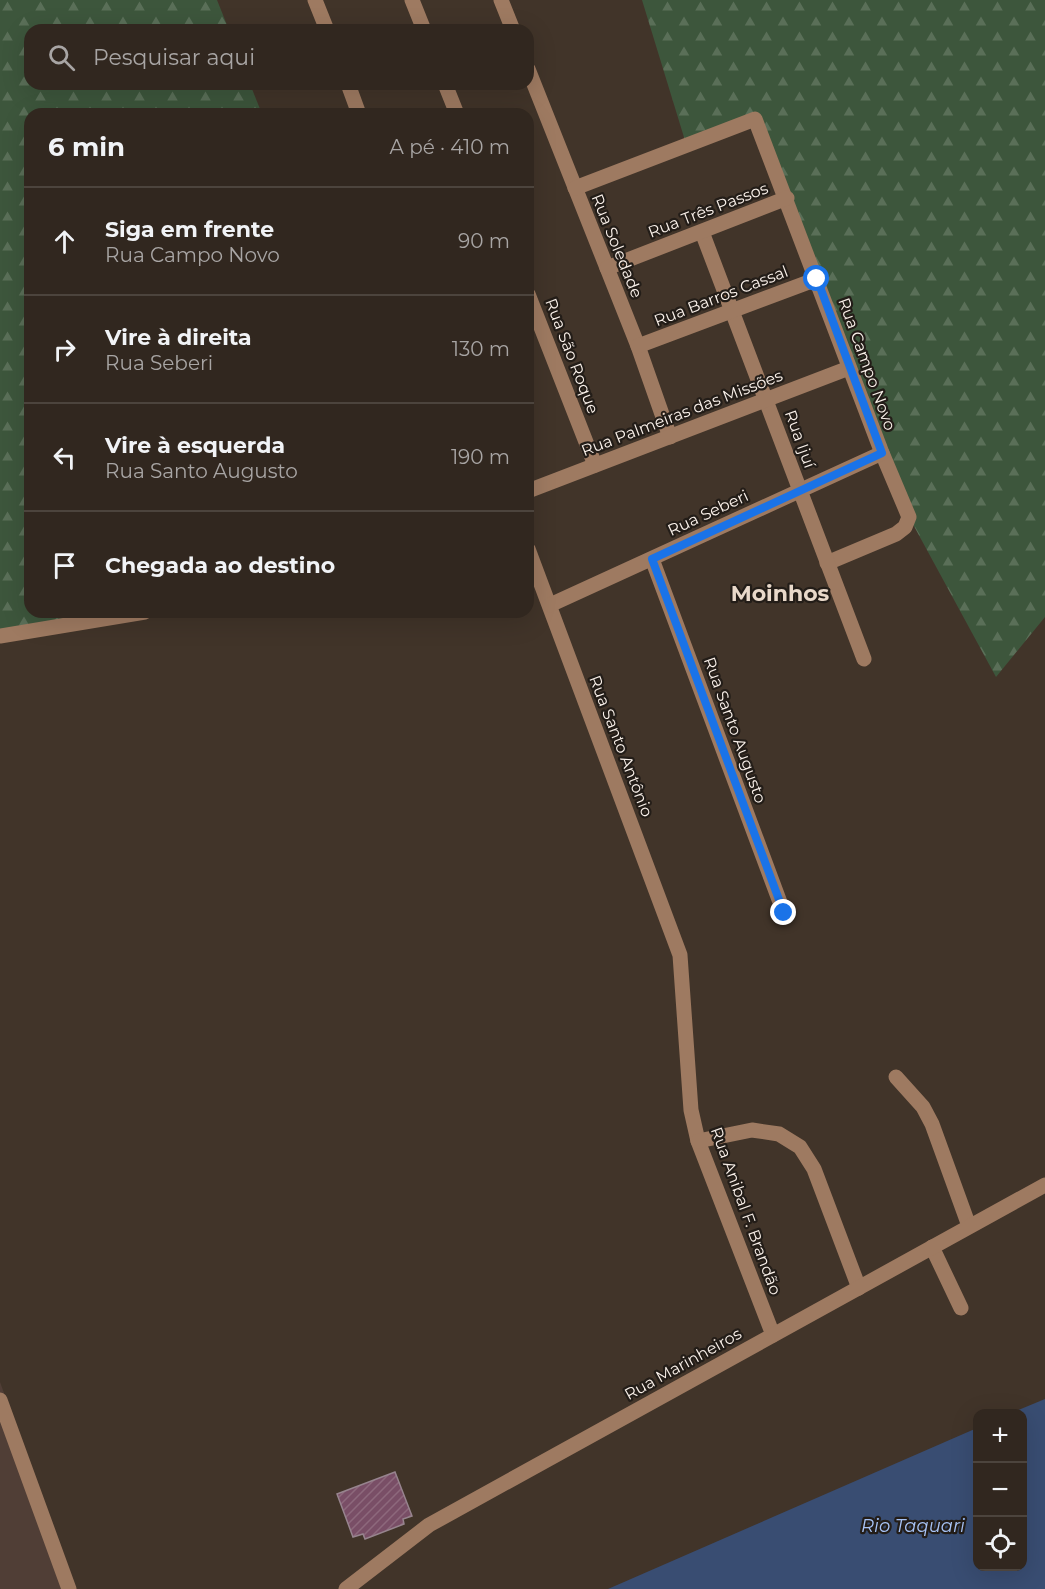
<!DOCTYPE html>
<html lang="pt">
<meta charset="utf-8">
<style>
:root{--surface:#31271f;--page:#392f28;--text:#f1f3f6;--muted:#a8a5a4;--line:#4c443d}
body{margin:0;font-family:Montserrat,sans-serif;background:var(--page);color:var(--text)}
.controls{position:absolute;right:18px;bottom:18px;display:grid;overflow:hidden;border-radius:12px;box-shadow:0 6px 24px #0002}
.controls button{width:54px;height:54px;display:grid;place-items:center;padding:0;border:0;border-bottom:2px solid var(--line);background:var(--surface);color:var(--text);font:30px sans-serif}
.stop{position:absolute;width:18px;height:18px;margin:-14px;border:4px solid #1a73e8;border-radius:50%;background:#fff}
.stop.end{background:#1a73e8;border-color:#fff;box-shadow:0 2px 6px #0008}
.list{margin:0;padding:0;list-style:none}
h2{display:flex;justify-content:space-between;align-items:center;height:78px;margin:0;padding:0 24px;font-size:26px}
h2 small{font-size:20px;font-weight:400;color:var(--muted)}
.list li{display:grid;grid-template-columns:39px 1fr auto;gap:18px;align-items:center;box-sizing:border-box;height:108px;padding:0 24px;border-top:2px solid var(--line)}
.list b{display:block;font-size:22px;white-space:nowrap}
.list p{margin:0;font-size:20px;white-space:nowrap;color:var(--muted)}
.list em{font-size:20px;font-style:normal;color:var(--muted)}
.icon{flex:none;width:33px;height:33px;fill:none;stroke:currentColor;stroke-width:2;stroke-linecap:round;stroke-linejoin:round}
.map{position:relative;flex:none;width:1045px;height:1589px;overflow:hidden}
.search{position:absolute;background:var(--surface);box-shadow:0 6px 24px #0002;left:24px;top:24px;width:510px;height:66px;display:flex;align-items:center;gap:15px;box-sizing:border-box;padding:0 21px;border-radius:18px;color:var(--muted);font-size:22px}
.panel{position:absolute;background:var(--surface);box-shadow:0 6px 24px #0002;left:24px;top:108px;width:510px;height:510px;border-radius:18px}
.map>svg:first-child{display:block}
</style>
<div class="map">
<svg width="1045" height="1589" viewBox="0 0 1045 1589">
<defs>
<pattern id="forest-firs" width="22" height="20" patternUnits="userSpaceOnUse" patternTransform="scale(1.5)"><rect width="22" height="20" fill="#3d563c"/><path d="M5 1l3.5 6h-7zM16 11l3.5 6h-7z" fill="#5a6f58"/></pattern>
<pattern id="building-hatch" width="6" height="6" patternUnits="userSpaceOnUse" patternTransform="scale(1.5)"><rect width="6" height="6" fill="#794e66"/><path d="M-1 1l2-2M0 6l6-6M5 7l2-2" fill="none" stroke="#8d687c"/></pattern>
</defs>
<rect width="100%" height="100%" fill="#413429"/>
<path fill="#503e36" d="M0 1382 75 1589H0Z"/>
<g fill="url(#forest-firs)">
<path d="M0 0H217L229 30H30V84H250L262 114H30V612H145L0 636Z"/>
<path d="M642 0H1045V617L996 677 909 517 757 120 687 147Z"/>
</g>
<path fill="#394d72" d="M1045 1399V1589H608L977 1428 978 1566H1022V1414L1011 1413Z"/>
<path fill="url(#building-hatch)" stroke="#97848e" stroke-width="1.5" d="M395 1472 412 1516 403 1519 404 1524 365 1539 363 1534 353 1537 337 1494Z"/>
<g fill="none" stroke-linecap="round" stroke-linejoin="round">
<g stroke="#9e7a61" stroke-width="15">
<path d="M315 0 327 30"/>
<path d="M412 0 424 30"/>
<path d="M501 0 513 30"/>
<path d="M528 69 638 346 670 437"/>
<path d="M348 84 359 114"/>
<path d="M445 84 457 114"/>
<path d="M575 188 755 119 882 453 909 517 905 527 896 534 827 563"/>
<path d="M702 232 864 659"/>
<path d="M607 268 787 198"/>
<path d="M528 294 595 465"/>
<path d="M638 346 817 279"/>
<path d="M528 491 849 368"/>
<path d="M528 549 680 955 691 1110 698 1141 773 1335"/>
<path d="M652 559 784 913"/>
<path d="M550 605 882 453"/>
<path d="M0 636 145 612"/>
<path d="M896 1077 923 1107 932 1124 969 1226"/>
<path d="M698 1141 752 1130 779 1134 800 1147 814 1169 859 1288"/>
<path d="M932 1247 961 1308"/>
<path d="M0 1400 69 1589"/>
<path d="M346 1589 429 1525 1045 1185"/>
</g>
</g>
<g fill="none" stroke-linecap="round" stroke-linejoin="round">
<path stroke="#1a73e8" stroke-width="8" d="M784 913 652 559 882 453 817 279"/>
</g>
<g text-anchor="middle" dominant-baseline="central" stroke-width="4.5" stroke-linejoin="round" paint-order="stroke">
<g font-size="16" fill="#fbf2eb" stroke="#231d18">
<text transform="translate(708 210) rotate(-21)">Rua Três Passos</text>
<text transform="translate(617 246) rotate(68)">Rua Soledade</text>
<text transform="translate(721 296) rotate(-21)">Rua Barros Cassal</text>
<text transform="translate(572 356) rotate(69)">Rua São Roque</text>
<text transform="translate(867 364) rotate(70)">Rua Campo Novo</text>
<text transform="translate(682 413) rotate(-21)">Rua Palmeiras das Missões</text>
<text transform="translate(800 439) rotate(70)">Rua Ijuí</text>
<text transform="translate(708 513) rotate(-25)">Rua Seberi</text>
<text transform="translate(735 730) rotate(70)">Rua Santo Augusto</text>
<text transform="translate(621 746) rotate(69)">Rua Santo Antônio</text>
<text transform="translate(746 1211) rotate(70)">Rua Anibal F. Brandão</text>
<text transform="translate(683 1364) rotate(-29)">Rua Marinheiros</text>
</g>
<g font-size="18" font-style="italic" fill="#a8c4f7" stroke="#231d18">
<text x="913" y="1526">Rio Taquari</text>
</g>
<g font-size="22" font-weight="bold" fill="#e9d9ca" stroke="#231d18">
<text x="780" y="593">Moinhos</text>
</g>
</g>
</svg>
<div class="controls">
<button>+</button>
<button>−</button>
<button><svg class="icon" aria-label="locate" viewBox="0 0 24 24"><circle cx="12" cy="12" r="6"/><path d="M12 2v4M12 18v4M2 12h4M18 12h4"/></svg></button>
</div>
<div class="stop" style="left:817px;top:279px"></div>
<div class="stop end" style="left:784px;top:913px"></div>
<div class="search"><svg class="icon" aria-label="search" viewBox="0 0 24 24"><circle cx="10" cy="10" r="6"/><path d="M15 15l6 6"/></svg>Pesquisar aqui</div>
<section class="panel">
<h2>6 min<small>A pé · 410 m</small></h2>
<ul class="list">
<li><svg class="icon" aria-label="ahead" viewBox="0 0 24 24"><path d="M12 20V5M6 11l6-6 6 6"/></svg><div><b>Siga em frente</b><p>Rua Campo Novo</p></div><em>90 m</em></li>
<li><svg class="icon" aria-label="right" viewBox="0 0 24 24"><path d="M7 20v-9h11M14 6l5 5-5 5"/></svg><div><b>Vire à direita</b><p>Rua Seberi</p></div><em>130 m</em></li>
<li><svg class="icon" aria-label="left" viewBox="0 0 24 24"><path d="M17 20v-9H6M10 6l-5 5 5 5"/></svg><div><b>Vire à esquerda</b><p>Rua Santo Augusto</p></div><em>190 m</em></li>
<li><svg class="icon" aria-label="arrive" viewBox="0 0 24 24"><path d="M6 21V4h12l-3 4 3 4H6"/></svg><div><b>Chegada ao destino</b></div></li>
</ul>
</section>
</div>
